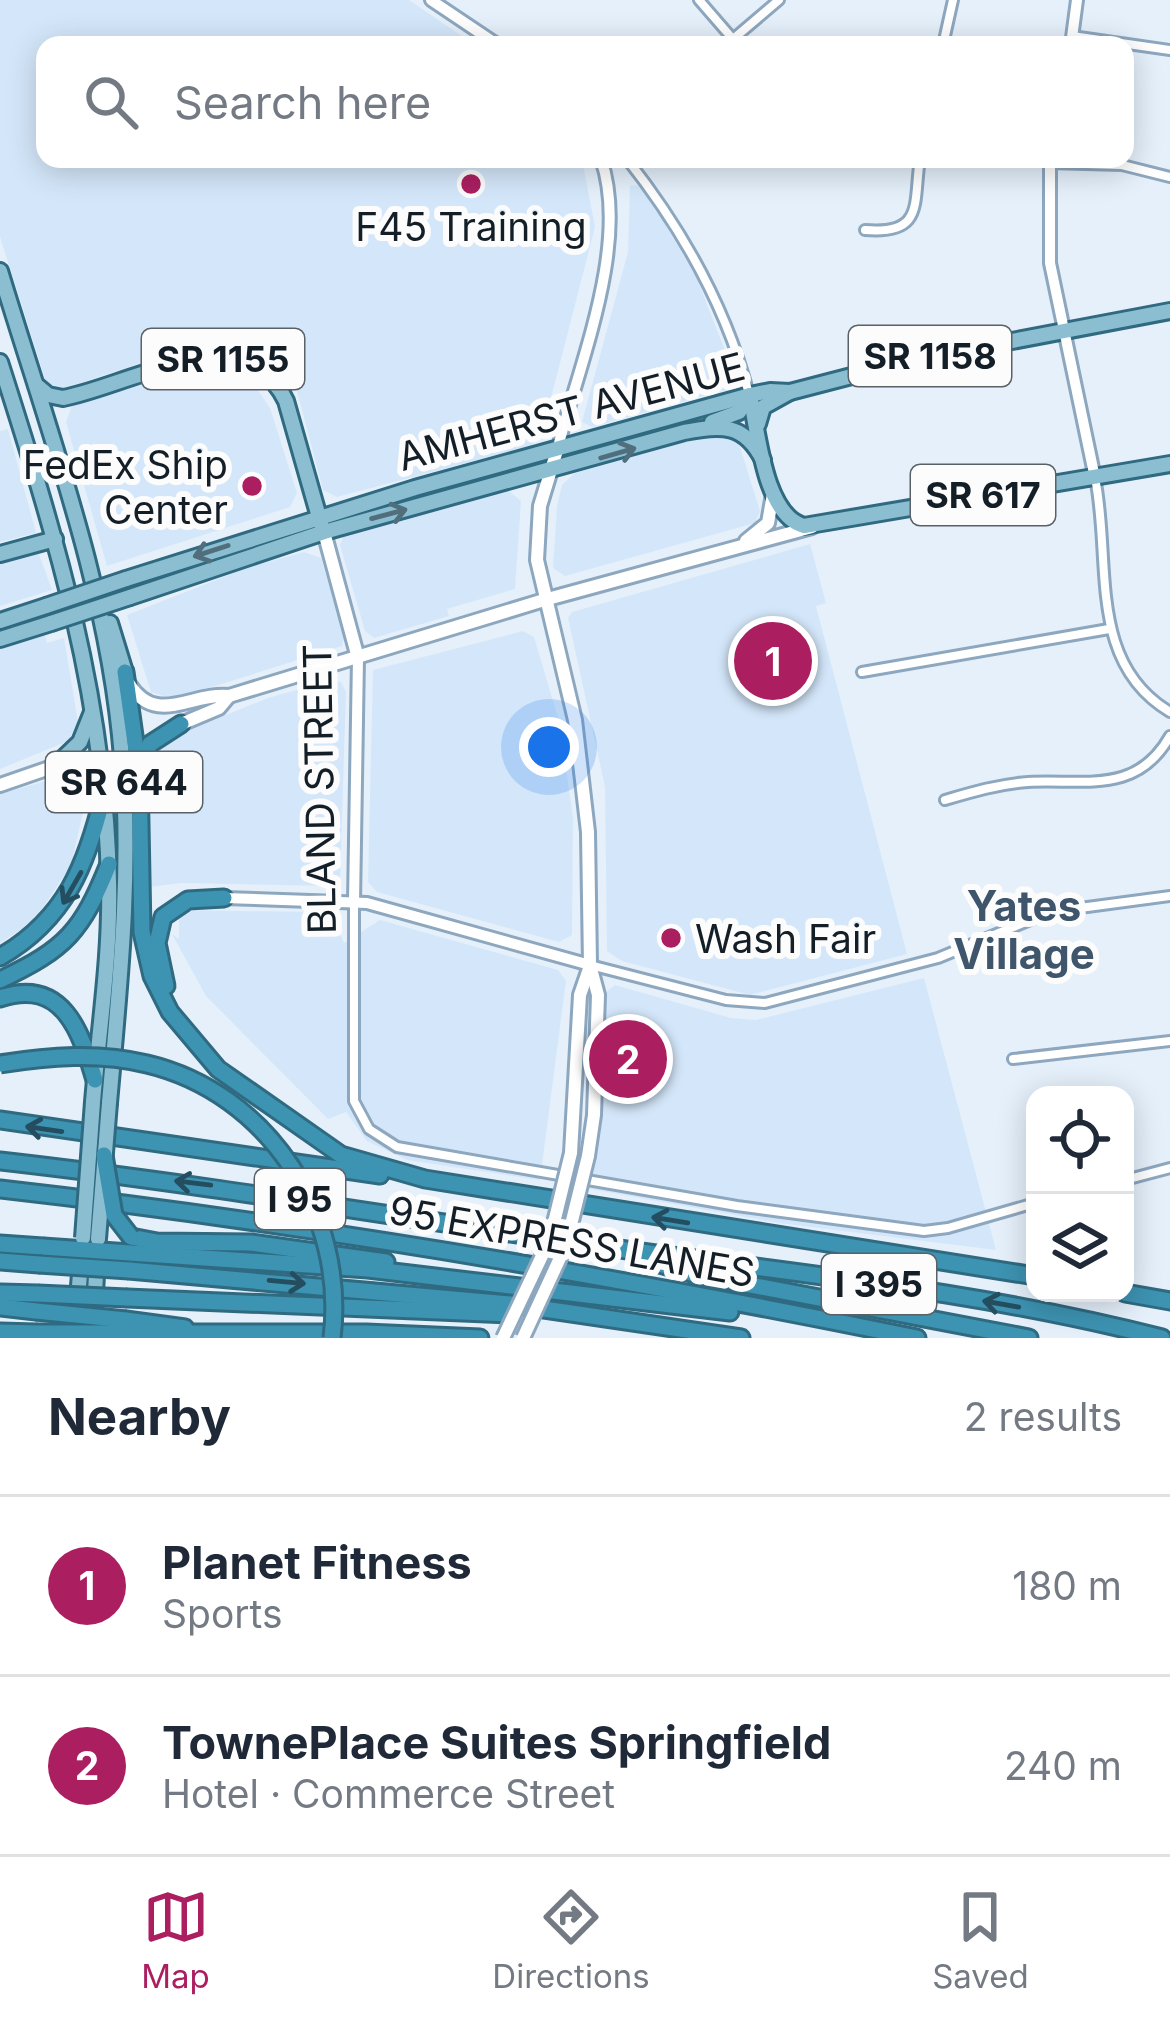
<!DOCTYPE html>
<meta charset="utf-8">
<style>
:root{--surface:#fff;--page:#f6f6f7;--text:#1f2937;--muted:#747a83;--line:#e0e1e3;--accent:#ab1f61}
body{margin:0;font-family:Inter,sans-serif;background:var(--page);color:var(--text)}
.controls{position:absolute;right:36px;bottom:36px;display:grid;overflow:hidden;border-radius:24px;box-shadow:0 6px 30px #0003}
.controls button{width:108px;height:108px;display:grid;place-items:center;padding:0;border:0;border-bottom:3px solid var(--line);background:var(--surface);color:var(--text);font:60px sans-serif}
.you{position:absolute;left:549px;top:747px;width:42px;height:42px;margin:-30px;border:9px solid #fff;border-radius:50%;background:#1a73e8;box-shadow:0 0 0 18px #1a73e833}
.badge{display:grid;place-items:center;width:78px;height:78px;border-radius:50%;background:var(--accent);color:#fff;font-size:39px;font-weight:700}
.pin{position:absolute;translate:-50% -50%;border:6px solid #fff;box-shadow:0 3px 12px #0006}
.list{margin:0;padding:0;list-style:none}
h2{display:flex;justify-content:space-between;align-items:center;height:156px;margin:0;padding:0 48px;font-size:51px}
h2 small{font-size:39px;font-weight:400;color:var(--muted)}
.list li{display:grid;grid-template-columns:78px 1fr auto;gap:36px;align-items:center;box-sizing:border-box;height:180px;padding:0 48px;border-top:3px solid var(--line)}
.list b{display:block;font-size:45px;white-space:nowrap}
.list p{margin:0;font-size:39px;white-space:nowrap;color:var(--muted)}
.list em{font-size:39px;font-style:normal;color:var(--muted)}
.icon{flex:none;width:66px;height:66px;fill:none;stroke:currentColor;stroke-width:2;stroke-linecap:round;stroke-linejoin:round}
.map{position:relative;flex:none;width:1170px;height:1338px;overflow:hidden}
.search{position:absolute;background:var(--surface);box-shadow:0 6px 30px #0003;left:36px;right:36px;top:36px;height:132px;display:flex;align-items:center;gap:30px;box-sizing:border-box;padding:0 42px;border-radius:24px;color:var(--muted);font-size:45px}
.sheet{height:516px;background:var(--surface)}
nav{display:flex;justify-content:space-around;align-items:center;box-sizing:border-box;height:168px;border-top:3px solid var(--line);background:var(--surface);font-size:33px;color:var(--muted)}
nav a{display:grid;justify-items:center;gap:6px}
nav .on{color:var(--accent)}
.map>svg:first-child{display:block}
</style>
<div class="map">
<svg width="1170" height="1338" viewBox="0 0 1170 1338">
<rect width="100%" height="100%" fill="#e5f0fb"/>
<g fill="#d4e7fa">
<path d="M0 0H409L475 45H45V159H582L595 227 542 433 531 446 337 497 323 490 297 391 265 357 195 345 59 390 48 388 0 237Z"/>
<path d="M630 185 640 186 651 200 697 279 737 381 732 388 592 427 582 422 628 252Z"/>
<path d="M195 368 226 369 250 379 270 408 297 493 290 507 107 566 66 422 72 405Z"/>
<path d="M8 429 36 533 0 542V431Z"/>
<path d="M715 433 739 444 760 511 755 523 565 576 553 568 557 506 562 485 575 473Z"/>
<path d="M509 491 521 501 515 589 447 609 449 616 374 638 365 631 340 545 344 535Z"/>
<path d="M810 544 826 603 816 606 907 954 750 995 622 961 607 951 605 787 568 618 572 612Z"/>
<path d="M304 552 321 558 344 637 342 646 174 699 151 692 127 615 249 567Z"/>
<path d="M39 554 52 590 0 606V563Z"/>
<path d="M523 631 534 637 559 721 573 817 572 935 559 942 377 892 368 882 373 670Z"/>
<path d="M44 633 47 643 64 638 78 722 68 741 0 769V648Z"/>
<path d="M332 680 341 682 346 692 340 881 330 886 181 883 150 887 145 771 153 751 179 734 268 698Z"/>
<path d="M63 776 76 782 85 804 71 865 34 921 0 943V794Z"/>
<path d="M179 910 314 912 335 922 344 943 380 920 558 970 566 981 540 1180 407 1160 367 1141 346 1112 328 1119 206 996 172 934 179 939Z"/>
<path d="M924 978 996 1250 779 1223 585 1188 598 1115 605 993 615 985 731 1018 756 1020Z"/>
</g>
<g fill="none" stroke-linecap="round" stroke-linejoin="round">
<defs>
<g id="minor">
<path d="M699 0 738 45"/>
<path d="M1072 36 1170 50"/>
<path d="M726 45 779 0"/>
<path d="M943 45 953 0"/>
<path d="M627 159C683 230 726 306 749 394"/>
<path d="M1049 163 1122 165 1170 177"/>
<path d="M865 230C925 235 913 203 920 159"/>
<path d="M1095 478C1112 560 1086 662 1170 712"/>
<path d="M862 672 1109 629"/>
<path d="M945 800C972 792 999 784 1028 782 1085 779 1137 795 1170 736"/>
<path d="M354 902V1101L369 1129 397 1147 737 1206 924 1231 948 1228 1035 1203"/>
<path d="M590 965 726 1000 765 1003 938 958 1050 912 1170 896"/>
<path d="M1013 1059 1170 1041"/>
<path d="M1125 1180 1170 1168"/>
</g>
<g id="tertiary">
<path d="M431 0 498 45"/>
<path d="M1071 45 1077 0"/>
<path d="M1050 159V263L1095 478"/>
<path d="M558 447C580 362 630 243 601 159"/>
<path d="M224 898 367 903 590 965"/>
<path d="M354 902 358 658"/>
</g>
<g id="secondary">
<path d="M558 447 540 506 537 560 575 720 588 832 590 965 598 995 594 1115 588 1156"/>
<path d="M324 532 358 658"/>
<path d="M746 541 768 523 773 494"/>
<path d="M129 684C156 727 192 692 229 696L544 600 812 527"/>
<path d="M181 724 219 708 229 696"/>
<path d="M0 785 55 766"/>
<path d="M571 1153 580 995 590 966"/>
</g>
<g id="primary">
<path d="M0 271C48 430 109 590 122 757 132 872 119 989 109 1103"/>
<path d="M0 362C56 537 105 696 109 882 111 955 99 1029 93 1102"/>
<path d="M36 385 48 395 63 398C128 386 244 315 286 401L321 524"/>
<path d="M750 395C758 432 764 515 804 526L1170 464"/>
<path d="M712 422 739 412 750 395"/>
<path d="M758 424 763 407 790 392"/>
<path d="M0 554 55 539"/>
<path d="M126 579 415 488 750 395 770 391 790 392 917 359 1170 311"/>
<path d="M130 597 324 532 684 432C722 425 744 423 763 460"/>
<path d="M0 621 46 606"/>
<path d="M110 623 125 672"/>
<path d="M0 639 51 623"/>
<path d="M55 766 80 742 92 712"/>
<path d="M55 766 83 771 104 793"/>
<path d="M76 1323 81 1261"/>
<path d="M93 1327 98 1241"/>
</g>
<g id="motorway">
<path d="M125 672 139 771 142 932 152 976 170 1012 218 1069 341 1155 425 1179 1035 1276"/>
<path d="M141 762 150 744 181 724"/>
<path d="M0 957C66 919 87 864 104 793"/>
<path d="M0 980C66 949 82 931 109 864"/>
<path d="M166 986 157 943 163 917 188 900 224 898"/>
<path d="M0 998C63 977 81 1032 95 1080"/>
<path d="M0 1120 380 1175"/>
<path d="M0 1161C203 1184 403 1218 605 1247 791 1273 979 1291 1162 1338"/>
<path d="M0 1189C308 1224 613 1276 917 1338"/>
<path d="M131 1237 157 1242 251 1243 386 1262"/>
<path d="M0 1244 43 1247"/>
<path d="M130 1253 368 1269 730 1312"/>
<path d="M642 1259 698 1275 1029 1338"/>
<path d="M0 1261 39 1264"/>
<path d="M129 1270 510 1304 741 1338"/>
<path d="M0 1293 38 1294"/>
<path d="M1125 1293 1170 1301"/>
<path d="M127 1298 510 1314"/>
<path d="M0 1307 36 1311"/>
<path d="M126 1320 185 1328"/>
<path d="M0 1332 36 1333"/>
<path d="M125 1333H366L480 1338"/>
</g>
</defs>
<use href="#minor" stroke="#8da7bf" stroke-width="14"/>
<use href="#tertiary" stroke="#8da7bf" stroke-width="16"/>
<use href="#secondary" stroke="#8da7bf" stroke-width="18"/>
<use href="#primary" stroke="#2f6a81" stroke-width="20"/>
<use href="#motorway" stroke="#2f6a81" stroke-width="21"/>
<use href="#minor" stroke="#fff" stroke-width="8"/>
<use href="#tertiary" stroke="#fff" stroke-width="10"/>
<use href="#secondary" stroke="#fff" stroke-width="12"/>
<use href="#primary" stroke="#8bbed1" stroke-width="14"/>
<use href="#motorway" stroke="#3d93b2" stroke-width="15"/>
<defs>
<g id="secondary-bridge">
<path d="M503 1338 550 1239 571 1153"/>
<path d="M523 1338 566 1245 588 1156"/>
</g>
<g id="primary-bridge">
<path d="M46 606 126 579"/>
<path d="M51 623 130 597"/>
<path d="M83 1238 93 1102"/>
<path d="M98 1239 109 1103"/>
</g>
<g id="motorway-bridge">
<path d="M0 1064C49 1056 99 1052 147 1064 269 1093 347 1216 332 1338"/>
<path d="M104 1155 114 1215 131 1237"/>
<path d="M43 1247 130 1253"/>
<path d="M39 1264 129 1270"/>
<path d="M38 1294 127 1298"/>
<path d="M36 1311 126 1320"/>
<path d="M36 1333H125"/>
</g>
</defs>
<use href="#secondary-bridge" stroke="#8da7bf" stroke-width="18" stroke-linecap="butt"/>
<use href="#primary-bridge" stroke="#2f6a81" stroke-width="20" stroke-linecap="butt"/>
<use href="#motorway-bridge" stroke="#2f6a81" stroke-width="21" stroke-linecap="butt"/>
<use href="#secondary-bridge" stroke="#fff" stroke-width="12"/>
<use href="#primary-bridge" stroke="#8bbed1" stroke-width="14"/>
<use href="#motorway-bridge" stroke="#3d93b2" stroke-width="15"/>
</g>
<defs><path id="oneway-shaft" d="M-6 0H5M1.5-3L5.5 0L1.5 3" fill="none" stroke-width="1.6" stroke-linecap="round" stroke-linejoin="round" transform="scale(3)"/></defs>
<g stroke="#506e7c">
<use href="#oneway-shaft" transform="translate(618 453) rotate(-16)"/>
<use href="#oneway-shaft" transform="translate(389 514) rotate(-15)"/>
<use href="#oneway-shaft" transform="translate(211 551) rotate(162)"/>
</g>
<g stroke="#244d5f">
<use href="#oneway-shaft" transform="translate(72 888) rotate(120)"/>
<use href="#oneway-shaft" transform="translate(44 1129) rotate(-172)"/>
<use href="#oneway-shaft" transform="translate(193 1183) rotate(-173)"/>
<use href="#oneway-shaft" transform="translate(670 1220) rotate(-171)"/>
<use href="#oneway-shaft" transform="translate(287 1282) rotate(5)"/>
<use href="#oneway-shaft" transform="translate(1001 1304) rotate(-170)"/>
</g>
<g fill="#ab1f61" stroke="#fcfcfc" stroke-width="4.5">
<circle cx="471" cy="184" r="12"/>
<circle cx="252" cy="486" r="12"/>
<circle cx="671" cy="938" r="12"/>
</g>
<g text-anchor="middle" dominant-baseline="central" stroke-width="12" stroke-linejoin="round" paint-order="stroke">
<g fill="#fcfcfc" stroke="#5a6167" stroke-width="3">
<rect x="849" y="326" width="162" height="60" rx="9"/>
<rect x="142" y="329" width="162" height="60" rx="9"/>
<rect x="911" y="465" width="144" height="60" rx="9"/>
<rect x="46" y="752" width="156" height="60" rx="9"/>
<rect x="255" y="1169" width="90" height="60" rx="9"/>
<rect x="822" y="1254" width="114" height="60" rx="9"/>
</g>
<g font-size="36" font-weight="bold" fill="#141e27">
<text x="930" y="356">SR 1158</text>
<text x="223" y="359">SR 1155</text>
<text x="983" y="495">SR 617</text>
<text x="124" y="782">SR 644</text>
<text x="300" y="1199">I 95</text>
<text x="879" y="1284">I 395</text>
</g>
<g font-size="39" fill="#141e27" stroke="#fcfcfc">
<text x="471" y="226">F45 Training</text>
<text x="228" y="464" text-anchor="end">FedEx Ship<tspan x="228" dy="45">Center</tspan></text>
<text x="695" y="938" text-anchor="start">Wash Fair</text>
</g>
<g font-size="39" fill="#141e27" stroke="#fcfcfc">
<text transform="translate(571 411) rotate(-15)">AMHERST AVENUE</text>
<text transform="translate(319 789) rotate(-91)">BLAND STREET</text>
<text transform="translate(572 1241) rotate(10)">95 EXPRESS LANES</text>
</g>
<g font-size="42" font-weight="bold" fill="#3e556b" stroke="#fcfcfc">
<text x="1024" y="905">Yates<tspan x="1024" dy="48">Village</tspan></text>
</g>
</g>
</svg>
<div class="controls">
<button><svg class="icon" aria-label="locate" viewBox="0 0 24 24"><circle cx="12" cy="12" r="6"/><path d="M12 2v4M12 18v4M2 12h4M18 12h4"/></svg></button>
<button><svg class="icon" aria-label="layers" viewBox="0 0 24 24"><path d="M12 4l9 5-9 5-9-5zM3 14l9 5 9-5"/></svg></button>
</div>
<div class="you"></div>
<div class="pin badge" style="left:773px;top:661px">1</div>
<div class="pin badge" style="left:628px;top:1059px">2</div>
<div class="search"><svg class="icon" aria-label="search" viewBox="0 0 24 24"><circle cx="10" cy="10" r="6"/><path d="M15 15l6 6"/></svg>Search here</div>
</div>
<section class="sheet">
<h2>Nearby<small>2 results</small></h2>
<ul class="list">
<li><span class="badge">1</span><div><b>Planet Fitness</b><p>Sports</p></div><em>180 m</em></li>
<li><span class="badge">2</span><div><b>TownePlace Suites Springfield</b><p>Hotel · Commerce Street</p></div><em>240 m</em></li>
</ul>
</section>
<nav>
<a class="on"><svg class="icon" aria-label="map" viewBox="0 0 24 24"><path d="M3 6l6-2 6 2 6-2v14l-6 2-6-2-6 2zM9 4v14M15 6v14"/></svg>Map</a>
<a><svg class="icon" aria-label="directions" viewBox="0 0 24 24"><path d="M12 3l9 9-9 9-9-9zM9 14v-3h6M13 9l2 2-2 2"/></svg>Directions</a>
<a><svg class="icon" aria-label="saved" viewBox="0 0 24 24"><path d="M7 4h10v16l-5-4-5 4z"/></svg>Saved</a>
</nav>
